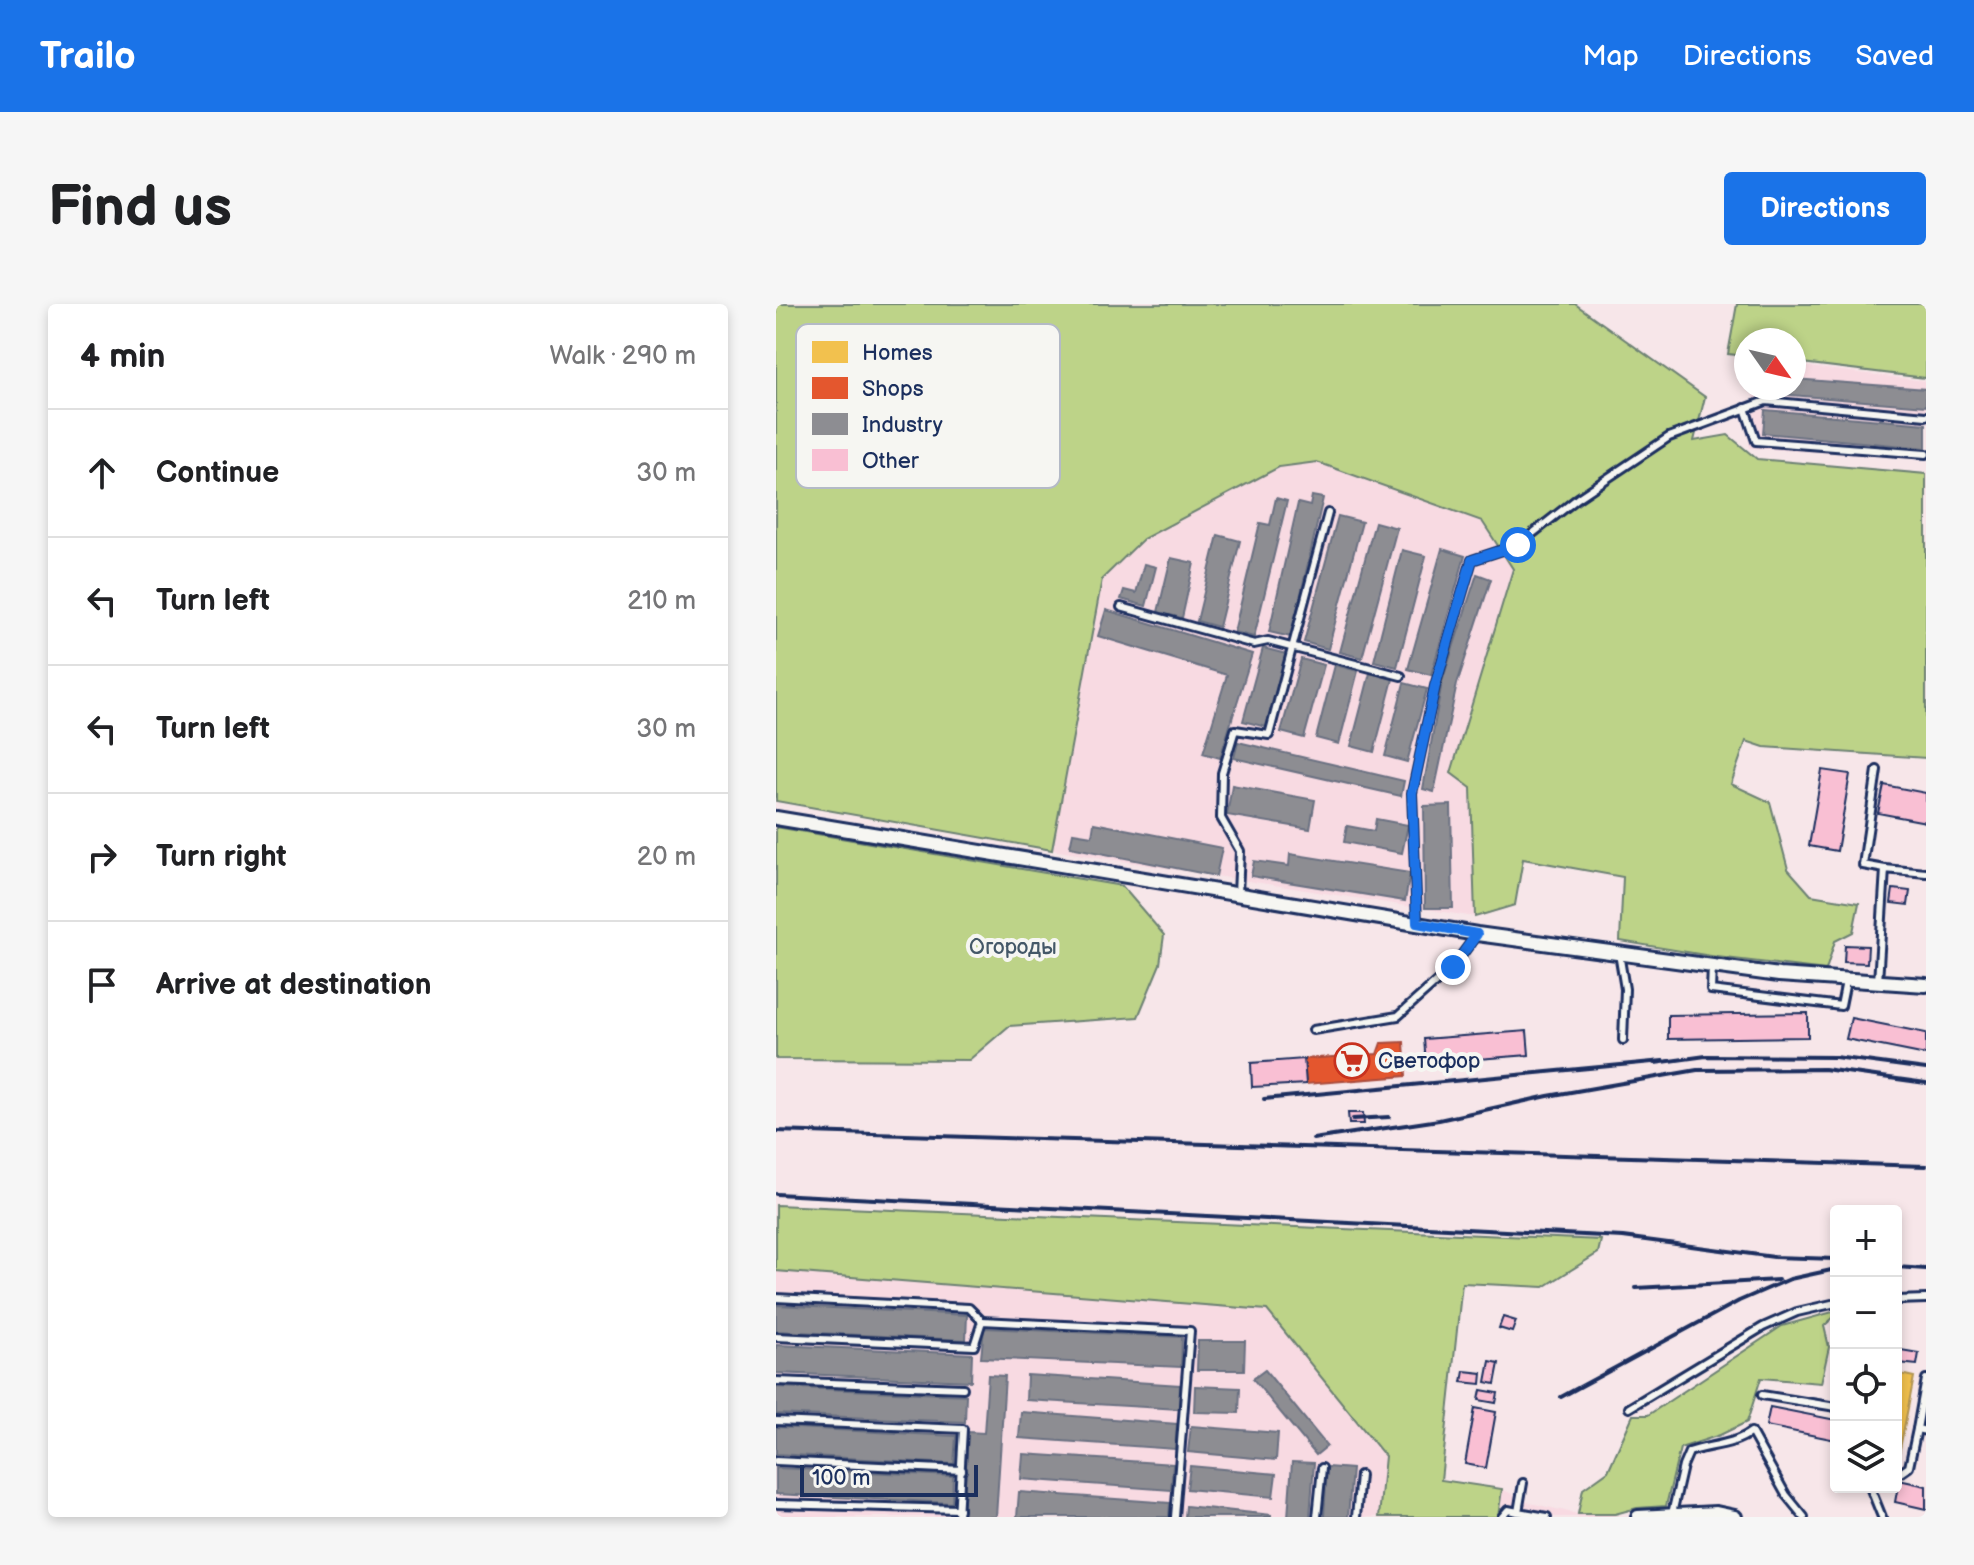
<!DOCTYPE html>
<meta charset="utf-8">
<style>
:root{--surface:#fff;--page:#f6f6f6;--text:#202124;--muted:#757577;--line:#e0e0e0;--accent:#1a73e8}
body{margin:0;font-family:"Balsamiq Sans",sans-serif;background:var(--page);color:var(--text)}
.controls{position:absolute;right:24px;bottom:24px;display:grid;overflow:hidden;border-radius:8px;box-shadow:0 4px 12px #0003}
.controls button{width:72px;height:72px;display:grid;place-items:center;padding:0;border:0;border-bottom:2px solid var(--line);background:var(--surface);color:var(--text);font:40px sans-serif}
.compass{position:absolute;left:958px;top:24px;width:72px;height:72px;border-radius:50%;background:var(--surface);box-shadow:0 4px 12px #0003;rotate:124deg}
.scale{position:absolute;left:24px;bottom:20px;width:178px;box-sizing:border-box;padding-left:8px;border:4px solid #1b2f5e;border-top:0;font-size:22px;line-height:28px;white-space:nowrap;color:#1b2f5e;-webkit-text-stroke:6px #f6f6f2;paint-order:stroke}
.stop{position:absolute;width:24px;height:24px;margin:-18px;border:6px solid #1a73e8;border-radius:50%;background:#fff}
.stop.end{background:#1a73e8;border-color:#fff;box-shadow:0 2px 8px #0008}
.list{margin:0;padding:0;list-style:none}
h2{display:flex;justify-content:space-between;align-items:center;height:104px;margin:0;padding:0 32px;font-size:34px}
h2 small{font-size:26px;font-weight:400;color:var(--muted)}
.list li{display:grid;grid-template-columns:52px 1fr auto;gap:24px;align-items:center;box-sizing:border-box;height:128px;padding:0 32px;border-top:2px solid var(--line)}
.list b{display:block;font-size:30px;white-space:nowrap}
.list em{font-size:26px;font-style:normal;color:var(--muted)}
.icon{flex:none;width:44px;height:44px;fill:none;stroke:currentColor;stroke-width:2;stroke-linecap:round;stroke-linejoin:round}
.map{position:relative;flex:none;width:1150px;height:1213px;overflow:hidden;border-radius:8px}
header{display:flex;align-items:center;gap:48px;box-sizing:border-box;height:112px;padding:0 40px;background:var(--accent);color:#fff}
header strong{font-size:38px}
nav{display:flex;gap:44px;margin-inline-start:auto;font-size:28px}
.intro{display:flex;align-items:center;justify-content:space-between;box-sizing:border-box;height:192px;padding:0 48px}
h1{margin:0;font-size:56px}
.button{padding:20px 36px;border-radius:8px;background:var(--accent);color:#fff;font-size:28px;font-weight:700}
main{display:flex;gap:48px;padding:0 48px}
aside{flex:1;background:var(--surface);border-radius:8px;box-shadow:0 4px 12px #0003}
.map>svg:first-child{display:block}
</style>
<header>
<strong>Trailo</strong>
<nav><a>Map</a><a>Directions</a><a>Saved</a></nav>
</header>
<div class="intro"><h1>Find us</h1><a class="button">Directions</a></div>
<main>
<aside>
<h2>4 min<small>Walk · 290 m</small></h2>
<ul class="list">
<li><svg class="icon" aria-label="ahead" viewBox="0 0 24 24"><path d="M12 20V5M6 11l6-6 6 6"/></svg><div><b>Continue</b></div><em>30 m</em></li>
<li><svg class="icon" aria-label="left" viewBox="0 0 24 24"><path d="M17 20v-9H6M10 6l-5 5 5 5"/></svg><div><b>Turn left</b></div><em>210 m</em></li>
<li><svg class="icon" aria-label="left" viewBox="0 0 24 24"><path d="M17 20v-9H6M10 6l-5 5 5 5"/></svg><div><b>Turn left</b></div><em>30 m</em></li>
<li><svg class="icon" aria-label="right" viewBox="0 0 24 24"><path d="M7 20v-9h11M14 6l5 5-5 5"/></svg><div><b>Turn right</b></div><em>20 m</em></li>
<li><svg class="icon" aria-label="arrive" viewBox="0 0 24 24"><path d="M6 21V4h12l-3 4 3 4H6"/></svg><div><b>Arrive at destination</b></div></li>
</ul>
</aside>
<div class="map">
<svg width="1150" height="1213" viewBox="0 0 1150 1213">
<rect width="100%" height="100%" fill="#f7e6e9"/>
<filter id="ink" filterUnits="userSpaceOnUse"><feTurbulence type="fractalNoise" baseFrequency=".0125" numOctaves="2"/><feDisplacementMap in="SourceGraphic" scale="16" xChannelSelector="R" yChannelSelector="G"/><feConvolveMatrix kernelMatrix="1 2 1 2 8 2 1 2 1" color-interpolation-filters="sRGB"/></filter>
<g filter="url(#ink)">
<g fill="#f8dae2">
<path d="M1018 61 1150 77V154L973 144 978 84H1018Z"/>
<path d="M541 158 707 217 738 265 675 469 695 484 699 613 276 546 326 275 367 235 503 163Z"/>
<path d="M0 967 491 1006 609 1152 603 1213H0Z"/>
<path d="M726 1185 754 1199 802 1210H839L838 1213H722Z"/>
</g>
<g fill="#bdd388" stroke="#6c8173" stroke-width="2">
<path d="M0 0H799L929 93 918 137 952 131 981 155 1150 170V454L988 443 970 437 955 480 994 498 1012 565 1035 591 1083 599 1077 628 1059 637 1050 666 941 653 844 637 847 573 747 555 739 601 699 613 695 484 675 469 737 265 706 217 541 158 503 163 367 235 326 275 276 546 0 497Z"/>
<path d="M961 0H1150V74L1018 58V36H970V52L952 50Z"/>
<path d="M0 523 346 582 388 631 384 660 362 713 233 722 193 756 0 755Z"/>
<path d="M0 901 825 936 822 949 768 983 686 979 665 1176 726 1185 722 1213H603L609 1152 491 1006 0 967Z"/>
<path d="M1060 1007V1011L1048 1022 1053 1043 1045 1079 985 1074 971 1118 944 1131 904 1144 890 1202 861 1204 839 1210H802L807 1185 832 1167 857 1111H872L1006 1022Z"/>
</g>
<path fill="#f2c14e" stroke="#b29553" stroke-width="2" d="M1120 1069 1138 1073 1121 1160H1120Z"/>
<path fill="#e4572e" stroke="#a84b3c" stroke-width="2" d="M628 738 630 772 530 780 528 755 601 750 605 739Z"/>
<g fill="#8d8d92" stroke="#6b7182" stroke-width="2">
<path d="M1018 75 1150 85V102L989 89V84H1018Z"/>
<path d="M989 106 1150 120V144L987 129Z"/>
<path d="M536 192 547 194 515 333 493 328 522 199 534 202Z"/>
<path d="M500 194 511 197 478 333 458 328 484 219 494 221Z"/>
<path d="M562 212 586 218 552 345 528 338Z"/>
<path d="M599 218 621 224 586 354 564 348Z"/>
<path d="M442 231 464 237 443 323 421 317Z"/>
<path d="M666 245 689 252 655 371 632 365Z"/>
<path d="M626 246 650 252 621 363 598 357Z"/>
<path d="M395 254 418 259 406 314 382 308Z"/>
<path d="M368 260 380 263 370 302 345 295 348 286 360 289Z"/>
<path d="M701 270 715 275 681 380 658 488 647 485 666 378Z"/>
<path d="M330 306 476 350 444 454 427 449 451 371 322 332Z"/>
<path d="M487 344 510 350 490 423 467 417Z"/>
<path d="M525 355 548 361 528 434 505 428Z"/>
<path d="M559 361 582 367 563 440 540 434Z"/>
<path d="M594 369 617 375 598 448 575 442Z"/>
<path d="M628 379 651 385 631 458 609 452Z"/>
<path d="M462 438 628 477 625 492 458 454Z"/>
<path d="M456 481 539 496 534 525 451 511Z"/>
<path d="M675 501 677 604H649L648 502Z"/>
<path d="M600 515 632 521 626 549 568 538 571 522 598 527Z"/>
<path d="M318 519 446 544 440 572 294 543 297 529 316 532Z"/>
<path d="M514 550 634 569 629 597 475 572 478 557 513 562Z"/>
<path d="M0 1001 191 1011 190 1036 0 1027Z"/>
<path d="M208 1024 406 1033 405 1063 205 1054Z"/>
<path d="M422 1037H469L468 1066H421Z"/>
<path d="M0 1041 196 1050 195 1077 0 1069Z"/>
<path d="M489 1066 551 1142 540 1151 477 1075Z"/>
<path d="M212 1071 229 1072 220 1213H187L192 1128 208 1129Z"/>
<path d="M251 1071 404 1081 403 1105 250 1096Z"/>
<path d="M419 1082 464 1084 463 1109 418 1108Z"/>
<path d="M0 1083 190 1091 189 1118 0 1110Z"/>
<path d="M245 1108 401 1120 399 1145 243 1134Z"/>
<path d="M415 1122 502 1129 500 1156 412 1148Z"/>
<path d="M0 1123 180 1132 178 1160 0 1150Z"/>
<path d="M247 1150 397 1160 395 1186 245 1175Z"/>
<path d="M516 1158 538 1159 534 1213H512Z"/>
<path d="M414 1162 500 1170 497 1193 411 1185Z"/>
<path d="M551 1163 576 1165 572 1213H548Z"/>
<path d="M0 1164 177 1172 176 1199 0 1190Z"/>
<path d="M243 1188 394 1199 393 1213H241Z"/>
<path d="M410 1202 495 1211V1213H409Z"/>
</g>
<g fill="#f9bfd3" stroke="#1b2f5e" stroke-width="2">
<path d="M1046 466 1074 470 1061 547 1033 542Z"/>
<path d="M1108 481 1150 489V518L1102 509Z"/>
<path d="M1117 585 1134 587 1132 601 1115 599Z"/>
<path d="M1069 641 1092 642 1091 659 1068 658Z"/>
<path d="M1032 709V733L892 735V711Z"/>
<path d="M1075 714 1150 729V751L1070 735Z"/>
<path d="M751 727 753 751 650 759 648 735Z"/>
<path d="M528 755 530 780 476 783 475 759Z"/>
<path d="M572 809H587L588 820H573Z"/>
<path d="M727 1013 740 1017 736 1028 723 1024Z"/>
<path d="M1125 1046 1143 1049 1141 1061 1123 1059Z"/>
<path d="M714 1057 723 1059 719 1080 710 1078Z"/>
<path d="M688 1067 706 1069 705 1080 686 1078Z"/>
<path d="M705 1086 722 1089 720 1099 703 1096Z"/>
<path d="M994 1103 1060 1116V1136L990 1122Z"/>
<path d="M699 1104 720 1108 710 1164 689 1160Z"/>
<path d="M1123 1176 1150 1182V1205L1119 1198Z"/>
</g>
<g fill="none" stroke-linecap="round" stroke-linejoin="round">
<defs>
<g id="lane">
<path d="M969 104 980 137 1150 150"/>
<path d="M345 303 478 340 492 337 625 372"/>
<path d="M1101 466 1087 561 1109 565"/>
<path d="M462 590 464 547 445 514 446 469 459 426 493 431 552 209"/>
<path d="M641 619 636 489 659 382 696 256 742 241 802 194 893 133 990 97 1150 112"/>
<path d="M843 649 849 685 847 736"/>
<path d="M936 662 935 686 1065 702 1070 677"/>
<path d="M1102 678 1109 565 1150 569"/>
<path d="M537 726 622 712 677 663 701 630"/>
<path d="M0 994 193 1004 206 1017"/>
<path d="M1120 996 1150 995"/>
<path d="M0 1033 198 1042 206 1017 414 1027 399 1213"/>
<path d="M1150 1075 1141 1125 1150 1127"/>
<path d="M0 1077 187 1084"/>
<path d="M986 1091 1060 1103"/>
<path d="M853 1104 987 1023 1021 1008 1060 999"/>
<path d="M0 1117 187 1125 182 1213"/>
<path d="M0 1157 186 1166"/>
<path d="M1120 1172 1133 1163 1141 1125"/>
<path d="M747 1179 742 1208 771 1213"/>
<path d="M1094 1183 1106 1213"/>
<path d="M0 1200 183 1205"/>
<path d="M896 1210 907 1162 913 1148C934 1141 958 1141 975 1128L1010 1191 1028 1213"/>
<path d="M541 1213 546 1164"/>
<path d="M580 1213 584 1171"/>
<path d="M726 1213 732 1206 742 1208"/>
</g>
<g id="street">
<path d="M0 514 701 630 1003 671 1150 681"/>
<path d="M862 1213 940 1209 959 1213"/>
</g>
</defs>
<use href="#lane" stroke="#1b2f5e" stroke-width="12"/>
<use href="#street" stroke="#1b2f5e" stroke-width="18"/>
<use href="#lane" stroke="#f6f6f2" stroke-width="6"/>
<use href="#street" stroke="#f6f6f2" stroke-width="12"/>
<g stroke="#1b2f5e" stroke-width="4">
<path d="M879 759 930 752 1059 753 1150 765"/>
<path d="M488 795 887 757"/>
<path d="M577 815 613 813"/>
<path d="M0 827 1150 862"/>
<path d="M537 835 663 816 772 792 921 766 1048 765 1150 779"/>
<path d="M0 890 847 933 998 953 1060 955"/>
<path d="M1120 963 1150 965"/>
<path d="M860 984 1002 976"/>
<path d="M785 1093 963 997 1014 975 1060 965"/>
</g>
</g>
</g>
<g fill="none" stroke-linecap="round" stroke-linejoin="round" filter="url(#ink)">
<path stroke="#1a73e8" stroke-width="10" d="M677 663 701 630 641 619 636 489 659 382 696 256 742 241"/>
</g>
<defs>
<symbol id="supermarket-ring" viewBox="-11 -11 22 22"><circle r="9.5" fill="#f6f6f2" stroke="#c8321e" stroke-width="1.5"/><path d="M-6-5.5h2.5l.6 2H6L4.5 2H-2.5L-4.4-4H-6ZM-1.5 3.2a1.3 1.3 0 1 0 .1 0ZM3 3.2a1.3 1.3 0 1 0 .1 0Z" fill="#c8321e"/></symbol>
</defs>
<g fill-rule="evenodd">
<use href="#supermarket-ring" x="556" y="737" width="40" height="40"/>
</g>
<g text-anchor="middle" dominant-baseline="central" stroke-width="8" stroke-linejoin="round" paint-order="stroke">
<g font-size="22" fill="#445868" stroke="#f6f6f2">
<text x="237" y="643">Огороды</text>
</g>
<g font-size="22" fill="#1b2f5e" stroke="#f6f6f2" text-anchor="start">
<text x="602" y="757">Светофор</text>
</g>
</g>
<rect x="20" y="20" width="264" height="164" rx="12" fill="#f6f6f2" stroke="#b4bac6" stroke-width="2"/>
<rect x="36" y="37" width="36" height="22" fill="#f2c14e"/>
<rect x="36" y="73" width="36" height="22" fill="#e4572e"/>
<rect x="36" y="109" width="36" height="22" fill="#8d8d92"/>
<rect x="36" y="145" width="36" height="22" fill="#f9bfd3"/>
<g font-size="22" fill="#1b2f5e">
<text x="86" y="56">Homes</text>
<text x="86" y="92">Shops</text>
<text x="86" y="128">Industry</text>
<text x="86" y="164">Other</text>
</g>
</svg>
<div class="controls">
<button>+</button>
<button>−</button>
<button><svg class="icon" aria-label="locate" viewBox="0 0 24 24"><circle cx="12" cy="12" r="6"/><path d="M12 2v4M12 18v4M2 12h4M18 12h4"/></svg></button>
<button><svg class="icon" aria-label="layers" viewBox="0 0 24 24"><path d="M12 4l9 5-9 5-9-5zM3 14l9 5 9-5"/></svg></button>
</div>
<svg class="compass" viewBox="-18 -18 36 36"><path d="M0-13l5 13h-10z" fill="#e53935"/><path d="M0 13l5-13h-10z" fill="#757577"/></svg>
<div class="scale">100 m</div>
<div class="stop" style="left:742px;top:241px"></div>
<div class="stop end" style="left:677px;top:663px"></div>
</div>
</main>
